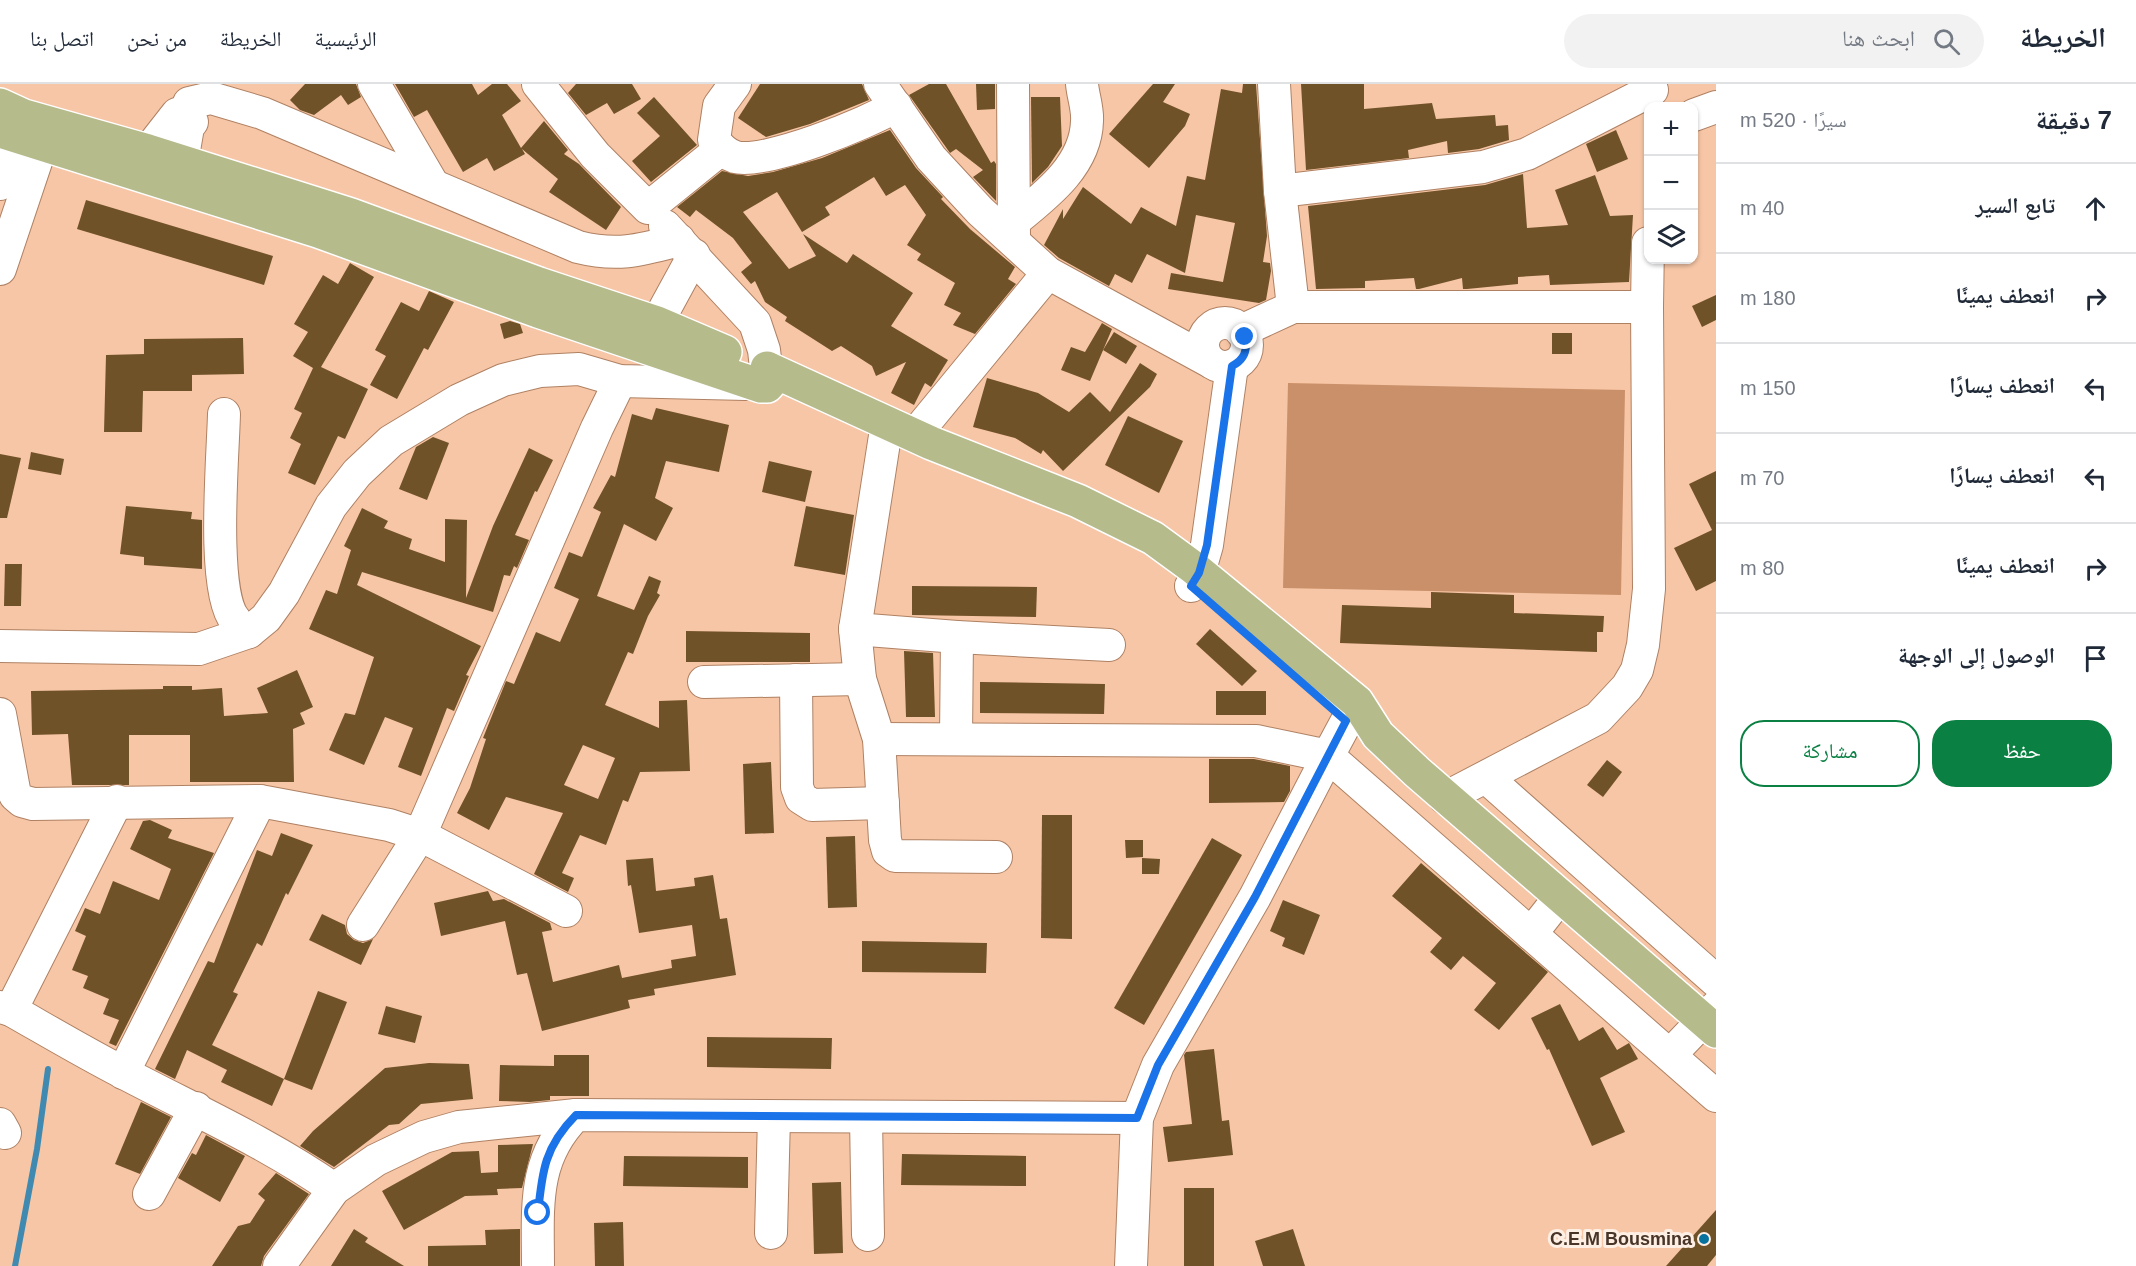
<!DOCTYPE html>
<html lang="ar">
<meta charset="utf-8">
<style>
:root{--surface:#fff;--page:#f2f2f3;--text:#1f2937;--muted:#747a83;--line:#e0e1e3;--accent:#0b8043}
body{margin:0;font-family:Helvetica,"Noto Naskh Arabic",sans-serif;background:var(--page);color:var(--text);direction:rtl}
.controls{position:absolute;right:18px;top:18px;display:grid;overflow:hidden;border-radius:12px;box-shadow:0 2px 4px #0004}
.controls button{width:54px;height:54px;display:grid;place-items:center;padding:0;border:0;border-bottom:2px solid var(--line);background:var(--surface);color:var(--text);font:30px sans-serif}
.stop{position:absolute;width:18px;height:18px;margin:-14px;border:4px solid #1a73e8;border-radius:50%;background:#fff}
.stop.end{background:#1a73e8;border-color:#fff;box-shadow:0 2px 6px #0008}
.list{margin:0;padding:0;list-style:none}
h2{display:flex;justify-content:space-between;align-items:center;height:78px;margin:0;padding:0 24px;font-size:26px}
h2 small{font-size:20px;font-weight:400;color:var(--muted)}
.list li{display:grid;grid-template-columns:39px 1fr auto;gap:18px;align-items:center;box-sizing:border-box;height:90px;padding:0 24px;border-top:2px solid var(--line)}
.list b{display:block;font-size:22px;white-space:nowrap}
.list em{font-size:20px;font-style:normal;color:var(--muted)}
.actions{display:flex;gap:12px;padding:18px 24px}
.actions a{flex:1;padding:14px 0;border:2px solid var(--accent);border-radius:24px;text-align:center;font-size:21px;color:var(--accent)}
.actions .main{background:var(--accent);color:#fff}
.icon{flex:none;width:33px;height:33px;fill:none;stroke:currentColor;stroke-width:2;stroke-linecap:round;stroke-linejoin:round}
.map{position:relative;flex:none;width:1716px;height:1182px;overflow:hidden;direction:ltr}
header{display:flex;align-items:center;gap:36px;box-sizing:border-box;height:84px;padding:0 30px;background:var(--surface);border-bottom:2px solid var(--line)}
header strong{font-size:28px}
nav{display:flex;gap:33px;margin-inline-start:auto;font-size:21px}
.search{width:420px;height:54px;background:var(--page);display:flex;align-items:center;gap:15px;box-sizing:border-box;padding:0 21px;border-radius:33px;color:var(--muted);font-size:22px}
main{display:flex}
aside{flex:1;background:var(--surface)}
.map>svg:first-child{display:block}
</style>
<header>
<strong>الخريطة</strong>
<div class="search"><svg class="icon" aria-label="search" viewBox="0 0 24 24"><circle cx="10" cy="10" r="6"/><path d="M15 15l6 6"/></svg>ابحث هنا</div>
<nav><a>الرئيسية</a><a>الخريطة</a><a>من نحن</a><a>اتصل بنا</a></nav>
</header>
<main>
<aside>
<h2>7 دقيقة<small>سيرًا · 520 m</small></h2>
<ul class="list">
<li><svg class="icon" aria-label="ahead" viewBox="0 0 24 24"><path d="M12 20V5M6 11l6-6 6 6"/></svg><div><b>تابع السير</b></div><em>40 m</em></li>
<li><svg class="icon" aria-label="right" viewBox="0 0 24 24"><path d="M7 20v-9h11M14 6l5 5-5 5"/></svg><div><b>انعطف يمينًا</b></div><em>180 m</em></li>
<li><svg class="icon" aria-label="left" viewBox="0 0 24 24"><path d="M17 20v-9H6M10 6l-5 5 5 5"/></svg><div><b>انعطف يسارًا</b></div><em>150 m</em></li>
<li><svg class="icon" aria-label="left" viewBox="0 0 24 24"><path d="M17 20v-9H6M10 6l-5 5 5 5"/></svg><div><b>انعطف يسارًا</b></div><em>70 m</em></li>
<li><svg class="icon" aria-label="right" viewBox="0 0 24 24"><path d="M7 20v-9h11M14 6l5 5-5 5"/></svg><div><b>انعطف يمينًا</b></div><em>80 m</em></li>
<li><svg class="icon" aria-label="arrive" viewBox="0 0 24 24"><path d="M6 21V4h12l-3 4 3 4H6"/></svg><div><b>الوصول إلى الوجهة</b></div></li>
</ul>
<div class="actions"><a class="main">حفظ</a><a>مشاركة</a></div>
</aside>
<div class="map">
<svg width="1716" height="1182" viewBox="0 0 1716 1182">
<rect width="100%" height="100%" fill="#f7c6a6"/>
<path fill="#ca9069" d="M1288 299 1625 306 1621 511 1283 504Z"/>
<g fill="none" stroke-linecap="round" stroke-linejoin="round">
<path stroke="#408ab1" stroke-width="6" d="M15 1182 37 1065 48 985"/>
</g>
<g fill="#705228" fill-rule="evenodd">
<path d="M305 0H356L361 13 348 21 341 11 314 31 300 26 290 16Z"/>
<path d="M395 0H472L478 11 492 0H507L521 17 502 31 521 64 544 37 568 66 564 70 579 80 621 123 606 146 549 108 558 95 522 65 525 70 494 87 487 74 463 88 427 26 414 33Z"/>
<path d="M576 0H632L641 15 614 30 607 19 586 31 568 9Z"/>
<path d="M760 0H862L869 16 810 40 766 53 738 34Z"/>
<path d="M929 0H946L991 79 994 77 996 80V117L973 93 983 86 956 65 950 69 909 11Z"/>
<path d="M976 0H995V25L977 26Z"/>
<path d="M1153 0H1175L1163 18 1190 30 1185 42 1149 84 1109 50Z"/>
<path d="M1243 0H1256L1267 152 1263 178 1270 179 1271 187 1266 216 1259 219 1168 205 1171 189 1223 198 1235 139 1196 131 1185 189 1147 170 1132 199 1115 190 1109 202 1059 174 1044 161 1063 125V135L1083 103 1131 140 1141 123 1176 142 1187 92 1205 96 1221 5 1242 9Z"/>
<path d="M1301 0H1364V25L1432 19 1436 35 1495 31 1496 42 1508 41 1509 56 1479 65 1448 69 1447 57 1408 66 1409 74 1306 86Z"/>
<path d="M654 13 697 61 651 98 632 77 660 52 637 29Z"/>
<path d="M1031 13H1060L1062 62 1048 83 1032 99Z"/>
<path d="M890 46 916 84 943 113 941 115 970 145 1015 183 1008 195 1016 200 975 250 953 241 961 229 944 221 955 199 917 176 921 170 907 161 926 131 905 101 886 112 874 93 825 123 830 131 802 148 777 108 743 128 789 185 816 172 803 150 847 179 853 170 913 209 891 242 948 276 931 303 925 299 914 321 891 309 906 278 876 292 872 282 841 262 832 267 785 237 787 233 765 218 755 197 751 200 741 188 752 179 733 154 696 126 690 133 677 123 722 87 748 92 773 88 822 74Z"/>
<path d="M1616 46 1628 75 1597 88 1586 60Z"/>
<path d="M1523 90 1527 144 1568 141 1555 106 1595 91 1610 132 1633 131 1629 198 1550 201 1549 191 1518 193V200L1467 205H1463L1462 194 1419 205H1416L1414 194 1365 197V204L1316 205 1308 122 1485 101Z"/>
<path d="M86 116 273 172 264 201 77 145Z"/>
<path d="M350 179 374 193 321 283 368 305 345 355 338 352 315 401 288 389 301 360 290 354 302 329 294 325 313 284 293 272 308 248 294 240 323 191 338 200Z"/>
<path d="M429 207 454 218 428 266 424 264 397 315 370 301 386 272 375 266 401 218 419 227Z"/>
<path d="M1716 211V236L1702 243 1692 222Z"/>
<path d="M510 237 520 240 523 249 504 255 500 240Z"/>
<path d="M1102 239 1112 245 1090 297 1061 286 1071 263 1085 268Z"/>
<path d="M1114 248 1137 262 1126 280 1103 266Z"/>
<rect x="1552" y="249" width="20" height="21"/>
<path d="M243 254 244 290 192 291V307H143L142 348H104L106 271 144 270V255Z"/>
<path d="M1140 279 1157 290 1150 303 1063 387 1043 366 1041 370 1015 354 973 343 987 294 1038 309 1069 328 1090 308 1110 328Z"/>
<path d="M656 324 729 341 719 388 666 377 655 414 673 424 656 457 624 440 597 512 634 526 649 492 661 497 657 509 660 511 648 532 633 570 628 568 605 621 659 644V617L687 616 690 687 640 688 628 718 623 716 606 761 580 751 562 789 574 794 568 808 534 790 563 729 506 713 489 746 457 729 470 704 486 655 483 654 506 597 514 600 536 548 560 558 579 515 554 504 569 468 582 473 601 428 593 424 611 391 615 393 632 330 652 336ZM583 661 615 674 598 715 564 701Z"/>
<path d="M1128 332 1183 357 1159 409 1105 381Z"/>
<path d="M433 353 449 359 427 416 399 405 416 363Z"/>
<path d="M529 364 553 376 537 408 535 407 515 451 529 456 517 484 514 482 510 492 504 491 493 528 362 488 357 501 481 562 466 591 469 592 454 627 447 624 421 692 398 683 413 644 385 633 364 681 329 666 345 629 355 631 374 573 309 545 326 506 337 510 351 466 344 462 362 424 388 437 384 444 412 455 409 465 445 478V435L467 436 466 514 493 442Z"/>
<path d="M31 368 64 375 61 391 28 385Z"/>
<path d="M0 370 21 374 7 434H0Z"/>
<path d="M769 377 812 387 805 418 762 408Z"/>
<path d="M1716 387V497L1696 507 1674 464 1712 446 1689 400Z"/>
<path d="M126 422 192 428 191 435 202 436V485L144 481V473L120 470Z"/>
<path d="M806 422 854 431 845 491 794 482Z"/>
<path d="M5 480H22L21 522H4Z"/>
<path d="M912 502 1037 503 1036 533 912 531Z"/>
<path d="M1431 508 1514 511V529L1604 532 1603 548H1597V568L1340 559 1342 521 1431 524Z"/>
<path d="M1210 545 1257 587 1242 602 1196 560Z"/>
<path d="M686 547 810 549V578H686Z"/>
<path d="M904 567 933 569 935 633H906Z"/>
<path d="M297 586 313 623 300 629 305 640 293 645 294 698H190V651H129V701H72L68 650 32 651 31 607 163 605V602H192V606L222 604 224 632 268 629 257 604Z"/>
<path d="M980 598 1105 600 1104 630 980 629Z"/>
<rect x="1216" y="607" width="50" height="24"/>
<path d="M1209 675H1254L1290 682V707L1284 718 1209 719Z"/>
<path d="M1607 676 1622 688 1603 713 1587 701Z"/>
<path d="M771 678 774 749 745 750 743 680Z"/>
<path d="M1042 731H1072V855L1041 854Z"/>
<path d="M150 736 172 746 168 754 214 769 116 962 109 959 119 936 103 930 109 915 83 904 88 892 72 886 86 852 75 847 85 824 100 830 113 797 159 816 171 785 130 765 143 737Z"/>
<path d="M281 749 313 761 288 811 286 809 262 862 257 859 233 908 238 910 212 961 284 995 318 907 347 918 312 1006 284 995 272 1022 221 998 227 986 187 966 175 995 155 985 208 877 214 879 257 766 272 772Z"/>
<path d="M855 752 857 823 828 824 826 753Z"/>
<path d="M1212 754 1242 771 1144 941 1114 924Z"/>
<path d="M1125 756H1143V773L1126 774Z"/>
<path d="M653 774 656 807 695 802 694 794 713 791 720 835 727 834 736 891 654 905 655 911 628 916 630 924 542 947 527 889 517 891 505 837 441 852 434 819 488 807 493 817 504 815 550 839 552 846 542 848 553 898 619 881 622 894 672 884 671 876 696 872 692 841 639 849 631 801 628 802 626 776Z"/>
<path d="M1142 774 1160 775 1159 790H1142Z"/>
<path d="M1421 779 1548 888 1499 946 1474 926 1496 899 1463 872 1451 886 1430 868 1442 854 1392 812Z"/>
<path d="M1283 816 1320 831 1304 871 1282 862 1285 854 1270 847Z"/>
<path d="M322 830 345 841 347 850 354 856 363 859 373 855 361 881 309 856Z"/>
<path d="M862 857 987 859 986 889 862 888Z"/>
<path d="M1560 920 1579 957 1603 943 1617 966 1629 959 1638 975 1600 994 1625 1048 1592 1062 1549 965 1547 966 1531 934Z"/>
<path d="M386 922 422 932 415 959 378 950Z"/>
<path d="M707 953 832 954 831 985 707 983Z"/>
<path d="M1214 965 1222 1037 1229 1036 1233 1071 1168 1078 1163 1043 1192 1040 1184 971 1186 968Z"/>
<path d="M554 971H589V1012H550V1016L530 1018 499 1017 500 981 554 982Z"/>
<path d="M429 979 469 980 473 1015 421 1020 399 1040 389 1041 334 1083 300 1062 313 1047 385 984Z"/>
<path d="M141 1018 171 1033 140 1090 115 1080Z"/>
<path d="M206 1051 245 1072 220 1118 178 1094 192 1069 196 1071Z"/>
<path d="M533 1060 522 1104 497 1105 498 1111 465 1112 404 1146 382 1107 452 1068 479 1067 481 1089 498 1088V1061Z"/>
<path d="M902 1070 1026 1072V1102L901 1101Z"/>
<path d="M624 1072 748 1073V1104L623 1102Z"/>
<path d="M276 1089 309 1110 264 1172 261 1182H212L238 1142 250 1139 265 1116 258 1110Z"/>
<path d="M841 1098 843 1169 814 1170 812 1099Z"/>
<rect x="1184" y="1104" width="30" height="78"/>
<path d="M1716 1126V1171L1707 1182H1666Z"/>
<path d="M623 1138 624 1182H595L594 1139Z"/>
<path d="M354 1145 368 1154 365 1158 404 1182H331Z"/>
<path d="M520 1145V1182H428V1162L486 1161 485 1146Z"/>
<path d="M1293 1145 1305 1182H1263L1255 1157Z"/>
</g>
<g fill="none" stroke-linecap="round" stroke-linejoin="round">
<defs>
<g id="minor">
<path d="M374 0 432 99"/>
<path d="M538 0 595 71 648 124 721 65"/>
<path d="M735 0 719 22 714 56C719 63 726 70 735 73 765 81 868 39 896 22"/>
<path d="M880 0 931 74 980 127 1048 189 1211 278"/>
<path d="M1013 0 1014 152"/>
<path d="M1274 0 1280 107 1293 223"/>
<path d="M189 19 211 14 262 29 578 163C618 173 641 166 679 156"/>
<path d="M1694 31 1716 23"/>
<path d="M148 67 177 30"/>
<path d="M182 78 188 43 192 38"/>
<path d="M0 100 24 32"/>
<path d="M1280 107 1483 83 1527 70 1652 6"/>
<path d="M1013 138C1045 112 1086 82 1087 37 1088 25 1083 12 1082 0"/>
<path d="M665 142 755 239 764 266 766 284"/>
<path d="M0 185 49 39"/>
<path d="M1647 223 1648 159"/>
<path d="M657 239 694 171"/>
<circle cx="1225" cy="261" r="22"/>
<path d="M1241 247 1293 223H1647L1649 505 1643 561 1637 586 1627 603 1598 634 1445 714"/>
<path d="M224 330C223 371 211 508 235 536 238 541 245 544 249 548"/>
<path d="M887 339 855 545 860 595 879 655 885 756 888 767 895 772 996 773"/>
<path d="M914 352 1048 189"/>
<path d="M1191 502 1199 489 1207 461 1232 282"/>
<path d="M855 545 957 553 1109 561"/>
<path d="M0 562 199 565 249 548 266 534 284 509 331 422 357 389 391 357 459 316 503 296 540 287 579 285 620 297 746 300"/>
<path d="M796 596 797 703 801 714 812 721 883 719"/>
<path d="M704 598 860 595"/>
<path d="M0 630 15 711 22 717 33 720 260 717 389 741 420 751 566 827"/>
<path d="M956 654 957 553"/>
<path d="M879 655 1256 657 1328 672 1357 618"/>
<path d="M1487 694 1716 897"/>
<path d="M363 841 420 751 597 344 620 297"/>
<path d="M1531 850 1560 813"/>
<path d="M0 923 11 926C48 947 85 969 122 988 194 1026 268 1059 334 1105"/>
<path d="M11 926 117 717"/>
<path d="M1670 971 1716 923"/>
<path d="M123 989 260 717"/>
<path d="M866 1034 868 1151"/>
<path d="M0 1040 5 1049"/>
<path d="M149 1110 196 1024"/>
<path d="M771 1149 774 1033"/>
<path d="M279 1182 334 1105 376 1076 424 1053 459 1043 576 1031"/>
<path d="M538 1182C538 1124 532 1075 576 1031L1137 1034"/>
<path d="M1131 1182 1137 1034 1158 981 1255 813 1328 672 1716 1012"/>
</g>
<g id="major">
<path d="M0 21 24 32 148 67 351 131 539 200 657 239 725 268"/>
<path d="M0 47 318 147 538 227 761 302H767L773 295V290L767 284"/>
<path d="M769 285 931 359 1078 417 1153 454 1194 484 1357 618 1378 651 1417 688 1716 947"/>
</g>
</defs>
<use href="#minor" stroke="#af8163" stroke-width="34"/>
<use href="#major" stroke="#fff" stroke-width="36"/>
<use href="#minor" stroke="#fff" stroke-width="32"/>
<use href="#major" stroke="#b6bb8c" stroke-width="33"/>
</g>
<g fill="none" stroke-linecap="round" stroke-linejoin="round">
<path stroke="#1a73e8" stroke-width="8" d="M538 1129C542 1087 545 1062 576 1031L1137 1034 1158 981 1255 813 1346 637 1191 502 1199 489 1207 461 1232 282C1244 276 1248 267 1245 253"/>
</g>
<circle fill="#08729e" stroke="#feefe5" stroke-width="2" cx="1704" cy="1155" r="6"/>
<g text-anchor="middle" dominant-baseline="central" stroke-width="6" stroke-linejoin="round" paint-order="stroke">
<g font-size="18" font-weight="bold" fill="#483528" stroke="#feefe5" text-anchor="end">
<text x="1692" y="1155">C.E.M Bousmina</text>
</g>
</g>
</svg>
<div class="controls">
<button>+</button>
<button>−</button>
<button><svg class="icon" aria-label="layers" viewBox="0 0 24 24"><path d="M12 4l9 5-9 5-9-5zM3 14l9 5 9-5"/></svg></button>
</div>
<div class="stop" style="left:538px;top:1129px"></div>
<div class="stop end" style="left:1245px;top:253px"></div>
</div>
</main>
